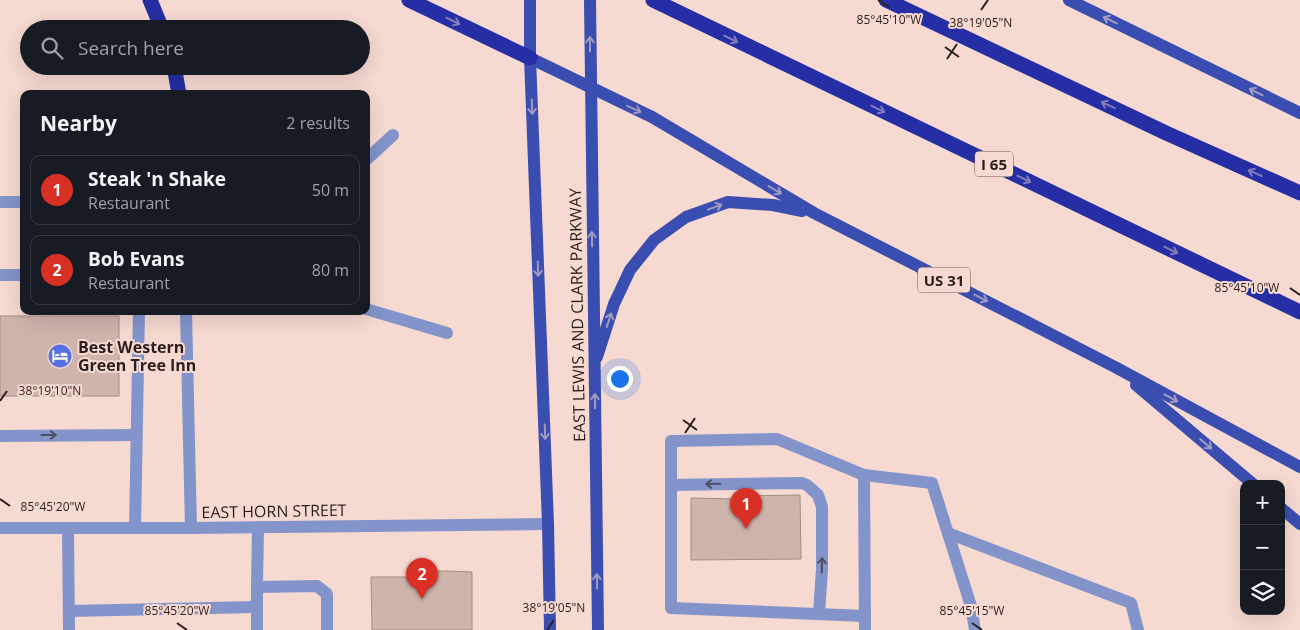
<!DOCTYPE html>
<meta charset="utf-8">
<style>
:root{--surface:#171b24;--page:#242831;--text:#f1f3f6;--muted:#9ea1a6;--line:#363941;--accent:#d93025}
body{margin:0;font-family:"Open Sans",sans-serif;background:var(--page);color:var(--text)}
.controls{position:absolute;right:15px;bottom:15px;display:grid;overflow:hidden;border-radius:10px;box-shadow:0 5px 20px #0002}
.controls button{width:45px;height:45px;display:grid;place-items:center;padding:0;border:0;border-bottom:1px solid var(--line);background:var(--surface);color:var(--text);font:25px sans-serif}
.you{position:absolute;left:619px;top:378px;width:18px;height:18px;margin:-12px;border:4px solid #fff;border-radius:50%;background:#1a73e8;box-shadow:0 0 0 8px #1a73e833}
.badge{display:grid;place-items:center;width:32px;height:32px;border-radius:50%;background:var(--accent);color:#fff;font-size:16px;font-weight:700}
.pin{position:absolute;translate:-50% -41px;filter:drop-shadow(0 1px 2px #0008)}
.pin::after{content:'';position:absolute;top:26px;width:18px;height:15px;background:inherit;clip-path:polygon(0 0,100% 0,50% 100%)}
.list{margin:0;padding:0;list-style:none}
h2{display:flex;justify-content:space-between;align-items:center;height:65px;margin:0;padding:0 20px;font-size:21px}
h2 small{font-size:16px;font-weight:400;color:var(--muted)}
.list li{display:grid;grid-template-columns:32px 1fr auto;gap:15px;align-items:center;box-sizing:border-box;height:70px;margin:0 10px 10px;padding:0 10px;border:1px solid var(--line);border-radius:10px}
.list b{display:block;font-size:19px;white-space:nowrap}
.list p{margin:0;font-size:16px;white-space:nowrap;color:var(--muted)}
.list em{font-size:16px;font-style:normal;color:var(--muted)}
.icon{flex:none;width:28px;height:28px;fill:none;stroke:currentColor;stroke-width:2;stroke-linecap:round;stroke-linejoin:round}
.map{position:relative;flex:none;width:1300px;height:630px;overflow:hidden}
.search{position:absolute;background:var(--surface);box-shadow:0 5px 20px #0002;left:20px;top:20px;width:350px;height:55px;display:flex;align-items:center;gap:12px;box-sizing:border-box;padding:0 18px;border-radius:28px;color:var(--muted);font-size:19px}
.panel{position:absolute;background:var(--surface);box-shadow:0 5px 20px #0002;left:20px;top:90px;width:350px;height:225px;border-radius:10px}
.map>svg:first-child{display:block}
</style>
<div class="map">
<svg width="1300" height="630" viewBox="0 0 1300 630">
<rect width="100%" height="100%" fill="#f6d9d1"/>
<g fill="#cfb4ac" stroke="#a58b84">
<rect x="0" y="316" width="119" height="80"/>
<path d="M800 495 801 559 691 560V498L736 499 741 496Z"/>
<path d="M447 571 472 572V630H372L371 577H417V572Z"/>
</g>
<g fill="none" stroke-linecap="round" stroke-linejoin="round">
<g stroke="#8394ca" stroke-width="12">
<path d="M0 275H24"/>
<path d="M366 309 447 333"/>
<path d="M186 311 191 528"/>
<path d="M0 436 136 435"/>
<path d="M864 475 865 630"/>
<path d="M671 485 802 483 807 485 818 495 822 507V569L819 614"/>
<path d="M258 527 257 587 317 586 327 594V630"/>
<path d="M68 528 69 630"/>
<path d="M135 528 139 311"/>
<path d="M948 533 1131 603 1138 630"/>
<path d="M70 611 257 607"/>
<path d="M865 616 671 608V441L777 439 864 475 932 483 971 606 975 630"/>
<path d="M257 630V587"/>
</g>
<g stroke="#8394ca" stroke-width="12">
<path d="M366 160 393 135"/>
<path d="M0 528H191L548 524"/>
</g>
<path stroke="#8394ca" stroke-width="12" d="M0 202H24"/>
<g stroke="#3a4db0" stroke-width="12">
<path d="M530 0V58L548 524 550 630"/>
<path d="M590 0 598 630"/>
<path d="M1069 0 1300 113"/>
<path d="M530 58 652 117 814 213 1115 367 1300 467"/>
<path d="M597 357 614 304 630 270 654 240 686 217 728 202 773 205 802 211"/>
<path d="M1136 385 1253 484"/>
<path d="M1281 508 1300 524"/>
</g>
<g stroke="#262ea5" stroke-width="15">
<path d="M150 0 162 29"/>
<path d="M409 0 530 58"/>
<path d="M653 0 1300 312"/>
<path d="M886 0 1166 133 1300 193"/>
<path d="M174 66 179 94"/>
</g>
</g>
<defs><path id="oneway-shaft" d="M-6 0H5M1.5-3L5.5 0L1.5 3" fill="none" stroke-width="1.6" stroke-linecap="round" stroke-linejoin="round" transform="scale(1.25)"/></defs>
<g stroke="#a19ac2">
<use href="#oneway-shaft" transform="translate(1110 20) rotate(-154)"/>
<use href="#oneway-shaft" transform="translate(590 44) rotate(-90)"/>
<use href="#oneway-shaft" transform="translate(1256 92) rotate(-154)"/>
<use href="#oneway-shaft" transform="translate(532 107) rotate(88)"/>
<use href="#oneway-shaft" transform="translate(634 109) rotate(25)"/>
<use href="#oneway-shaft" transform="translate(775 190) rotate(31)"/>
<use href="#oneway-shaft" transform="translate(715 207) rotate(-20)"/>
<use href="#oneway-shaft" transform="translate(592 239) rotate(-91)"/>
<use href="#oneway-shaft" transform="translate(538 269) rotate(88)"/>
<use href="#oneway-shaft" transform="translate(981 298) rotate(27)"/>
<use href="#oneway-shaft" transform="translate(609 320) rotate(-72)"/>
<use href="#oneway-shaft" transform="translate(1171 398) rotate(28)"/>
<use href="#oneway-shaft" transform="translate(595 401) rotate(-91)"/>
<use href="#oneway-shaft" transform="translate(545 432) rotate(88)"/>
<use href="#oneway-shaft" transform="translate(1206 444) rotate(40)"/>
<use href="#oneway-shaft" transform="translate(597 581) rotate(-91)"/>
</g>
<g stroke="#847bb9">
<use href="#oneway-shaft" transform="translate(453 21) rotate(26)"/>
<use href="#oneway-shaft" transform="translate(731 39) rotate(26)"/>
<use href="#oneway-shaft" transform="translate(1108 105) rotate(-155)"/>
<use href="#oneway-shaft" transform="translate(878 109) rotate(26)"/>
<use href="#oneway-shaft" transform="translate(1255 173) rotate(-156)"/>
<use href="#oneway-shaft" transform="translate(1024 179) rotate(26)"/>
<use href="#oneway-shaft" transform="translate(1171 250) rotate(26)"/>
</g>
<g stroke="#4e4e62">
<use href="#oneway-shaft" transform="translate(49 435)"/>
<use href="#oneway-shaft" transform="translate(713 484) rotate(179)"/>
<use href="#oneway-shaft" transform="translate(822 565) rotate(-88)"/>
</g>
<path fill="none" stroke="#2a1f1d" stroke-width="2" d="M878 0 889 7M981 10 988 0M945 47 959 57M947 59 957 44M1290 288 1300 295M0 401 7 391M683 420 697 430M685 433 695 418M0 499 10 506M177 623 187 630M972 623 982 630M547 630 554 620"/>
<defs>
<symbol id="hotel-disc" viewBox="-11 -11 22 22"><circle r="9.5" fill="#5770e6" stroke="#f6d9d1"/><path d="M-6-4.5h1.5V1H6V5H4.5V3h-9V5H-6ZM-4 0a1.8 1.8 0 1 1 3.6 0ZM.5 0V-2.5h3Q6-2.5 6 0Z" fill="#fff"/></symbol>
</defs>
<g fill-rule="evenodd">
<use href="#hotel-disc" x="46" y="342" width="28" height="28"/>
</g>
<g text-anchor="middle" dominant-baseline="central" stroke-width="4" stroke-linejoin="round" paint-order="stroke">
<g fill="#f6d9d1" stroke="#675753" stroke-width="1">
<rect x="975" y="151.5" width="38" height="25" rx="4"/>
<rect x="918" y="267.5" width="52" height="25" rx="4"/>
</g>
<g font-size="15" font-weight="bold" fill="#2a1f1d">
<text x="994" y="164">I 65</text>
<text x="944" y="280">US 31</text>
</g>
<g font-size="16" fill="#2a1f1d" stroke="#f6d9d1">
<text transform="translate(577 315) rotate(-91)">EAST LEWIS AND CLARK PARKWAY</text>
<text transform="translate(274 511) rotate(-1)">EAST HORN STREET</text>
</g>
<g font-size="16" font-weight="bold" fill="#2a1f1d" stroke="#f6d9d1" text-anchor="start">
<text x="78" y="347">Best Western<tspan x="78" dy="18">Green Tree Inn</tspan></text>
</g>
</g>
<g font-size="12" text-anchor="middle" fill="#2a1f1d" stroke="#f6d9d1" stroke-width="4" stroke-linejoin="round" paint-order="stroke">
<text x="889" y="24">85°45'10"W</text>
<text x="981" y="27">38°19'05"N</text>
<text x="1247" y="292">85°45'10"W</text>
<text x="50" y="395">38°19'10"N</text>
<text x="53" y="511">85°45'20"W</text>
<text x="554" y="612">38°19'05"N</text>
<text x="177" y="615">85°45'20"W</text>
<text x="972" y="615">85°45'15"W</text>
</g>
</svg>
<div class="controls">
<button>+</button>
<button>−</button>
<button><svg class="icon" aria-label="layers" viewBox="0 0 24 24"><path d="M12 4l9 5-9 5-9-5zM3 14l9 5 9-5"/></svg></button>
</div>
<div class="you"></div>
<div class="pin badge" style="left:746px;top:529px">1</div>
<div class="pin badge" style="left:422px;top:599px">2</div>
<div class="search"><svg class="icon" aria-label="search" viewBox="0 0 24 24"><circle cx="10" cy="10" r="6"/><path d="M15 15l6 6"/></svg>Search here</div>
<section class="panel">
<h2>Nearby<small>2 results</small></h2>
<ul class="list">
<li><span class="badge">1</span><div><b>Steak 'n Shake</b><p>Restaurant</p></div><em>50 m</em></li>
<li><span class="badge">2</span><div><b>Bob Evans</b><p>Restaurant</p></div><em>80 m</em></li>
</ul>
</section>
</div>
